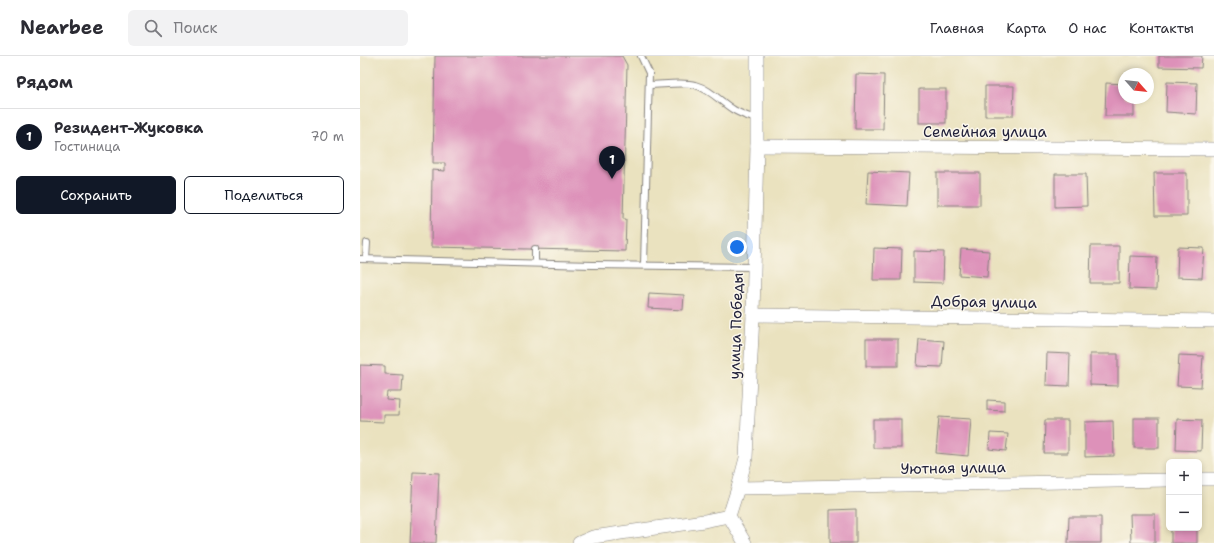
<!DOCTYPE html>
<html lang="ru">
<meta charset="utf-8">
<style>
:root{--surface:#fff;--page:#f2f2f3;--text:#2b2b33;--muted:#7c7c81;--line:#e1e1e2;--accent:#111827}
body{margin:0;font-family:"Shantell Sans",sans-serif;background:var(--page);color:var(--text)}
.controls{position:absolute;right:12px;bottom:12px;display:grid;overflow:hidden;border-radius:6px;box-shadow:0 2px 6px #0003}
.controls button{width:36px;height:36px;display:grid;place-items:center;padding:0;border:0;border-bottom:1px solid var(--line);background:var(--surface);color:var(--text);font:20px sans-serif}
.compass{position:absolute;left:758px;top:12px;width:36px;height:36px;border-radius:50%;background:var(--surface);box-shadow:0 2px 6px #0003;rotate:117deg}
.you{position:absolute;left:377px;top:191px;width:14px;height:14px;margin:-10px;border:3px solid #fff;border-radius:50%;background:#1a73e8;box-shadow:0 0 0 6px #1a73e833}
.badge{display:grid;place-items:center;width:26px;height:26px;border-radius:50%;background:var(--accent);color:#fff;font-size:13px;font-weight:700}
.pin{position:absolute;translate:-50% -33px;filter:drop-shadow(0 1px 2px #0008)}
.pin::after{content:'';position:absolute;top:21px;width:14px;height:12px;background:inherit;clip-path:polygon(0 0,100% 0,50% 100%)}
.list{margin:0;padding:0;list-style:none}
h2{display:flex;justify-content:space-between;align-items:center;height:52px;margin:0;padding:0 16px;font-size:17px}
h2 small{font-size:13px;font-weight:400;color:var(--muted)}
.list li{display:grid;grid-template-columns:26px 1fr auto;gap:12px;align-items:center;box-sizing:border-box;height:56px;padding:0 16px;border-top:1px solid var(--line)}
.list b{display:block;font-size:15px;white-space:nowrap}
.list p{margin:0;font-size:13px;white-space:nowrap;color:var(--muted)}
.list em{font-size:13px;font-style:normal;color:var(--muted)}
.actions{display:flex;gap:8px;padding:12px 16px}
.actions a{flex:1;padding:9px 0;border:1px solid var(--accent);border-radius:6px;text-align:center;font-size:14px;color:var(--accent)}
.actions .main{background:var(--accent);color:#fff}
.icon{flex:none;width:22px;height:22px;fill:none;stroke:currentColor;stroke-width:2;stroke-linecap:round;stroke-linejoin:round}
.map{position:relative;flex:none;width:854px;height:487px;overflow:hidden}
header{display:flex;align-items:center;gap:24px;box-sizing:border-box;height:56px;padding:0 20px;background:var(--surface);border-bottom:1px solid var(--line)}
header strong{font-size:19px}
nav{display:flex;gap:22px;margin-inline-start:auto;font-size:14px}
.search{width:280px;height:36px;background:var(--page);display:flex;align-items:center;gap:10px;box-sizing:border-box;padding:0 14px;border-radius:6px;color:var(--muted);font-size:15px}
main{display:flex}
aside{flex:1;background:var(--surface)}
.map>svg:first-child{display:block}
</style>
<header>
<strong>Nearbee</strong>
<div class="search"><svg class="icon" aria-label="search" viewBox="0 0 24 24"><circle cx="10" cy="10" r="6"/><path d="M15 15l6 6"/></svg>Поиск</div>
<nav><a>Главная</a><a>Карта</a><a>О нас</a><a>Контакты</a></nav>
</header>
<main>
<aside>
<h2>Рядом<small></small></h2>
<ul class="list">
<li><span class="badge">1</span><div><b>Резидент-Жуковка</b><p>Гостиница</p></div><em>70 m</em></li>
</ul>
<div class="actions"><a class="main">Сохранить</a><a>Поделиться</a></div>
</aside>
<div class="map">
<svg width="854" height="487" viewBox="0 0 854 487">
<rect width="100%" height="100%" fill="#fbf7ec"/>
<filter id="ink" filterUnits="userSpaceOnUse"><feTurbulence type="fractalNoise" baseFrequency=".025" numOctaves="2"/><feDisplacementMap in="SourceGraphic" scale="8" xChannelSelector="R" yChannelSelector="G"/><feConvolveMatrix kernelMatrix="1 2 1 2 8 2 1 2 1" color-interpolation-filters="sRGB"/></filter>
<filter id="wash" filterUnits="userSpaceOnUse"><feTurbulence type="fractalNoise" baseFrequency=".012" numOctaves="4" result="noise"/><feDisplacementMap in="SourceGraphic" scale="16" xChannelSelector="R" yChannelSelector="G"/><feGaussianBlur stdDeviation="0.9" result="paint"/><feColorMatrix in="noise" values="0 0 0 0 0 0 0 0 0 0 0 0 0 0 0 0 0 1.4 0 .05"/><feComposite in="paint" operator="in"/></filter>
<g filter="url(#wash)">
<rect width="100%" height="100%" fill="#eae2bf"/>
<g id="blocks">
<g fill="#dd91b9">
<path d="M75 0H262L267 9 263 163H266L265 195 71 191 72 114 85 115V107H73Z"/>
<path d="M799 0H842L841 12 799 11Z"/>
<path d="M496 18 524 19 523 73H495Z"/>
<path d="M807 26 837 27 836 58 806 56Z"/>
<path d="M746 27 764 28V42H774V60H745Z"/>
<path d="M625 30H654L653 60H625Z"/>
<rect x="559" y="33" width="27" height="34"/>
<path d="M508 115 549 117 547 150 506 148Z"/>
<rect x="577" y="117" width="43" height="32"/>
<path d="M794 117H827V160H795Z"/>
<path d="M695 118H726L727 150 695 151Z"/>
<path d="M731 190H759V227H730Z"/>
<path d="M818 191 844 192 842 222 817 221Z"/>
<path d="M514 192 542 193 541 224H513Z"/>
<path d="M601 193 629 195 627 221 599 219Z"/>
<path d="M554 195 584 196 583 227 554 226Z"/>
<path d="M770 200 797 201 796 234 769 233Z"/>
<path d="M289 237 324 239 323 254 288 252Z"/>
<rect x="506" y="283" width="32" height="27"/>
<path d="M559 283 584 285 582 311 557 310Z"/>
<path d="M687 297 710 298 709 330 686 329Z"/>
<path d="M730 298H758V330L730 329Z"/>
<path d="M819 299 843 300 841 331 817 330Z"/>
<path d="M0 309 25 310V318L43 319 42 336H27L26 344 40 345 39 359H24V366L0 365Z"/>
<path d="M627 344 644 345V355L627 354Z"/>
<path d="M579 361 611 363 608 400 576 397Z"/>
<rect x="774" y="362" width="25" height="30"/>
<rect x="513" y="363" width="28" height="29"/>
<path d="M817 363 842 364 841 395 816 394Z"/>
<path d="M685 364H708V397H684Z"/>
<path d="M753 365 754 400 725 401V366Z"/>
<path d="M630 377 648 378 646 395 629 393Z"/>
<path d="M53 416 79 417 76 487H50Z"/>
<path d="M496 453V487H470V454Z"/>
<path d="M770 458H795V487H771Z"/>
<path d="M709 461H741V487H708Z"/>
<rect x="811" y="472" width="26" height="15"/>
</g>
</g>
</g>
<g filter="url(#ink)">
<use href="#blocks" fill-opacity="0" stroke="#86827d" stroke-width="1"/>
<g fill="none" stroke-linecap="round" stroke-linejoin="round">
<defs>
<g id="service">
<path d="M281 0 289 17 284 209"/>
<path d="M289 29C302 29 323 25 335 29 350 33 361 46 374 54 381 58 389 61 397 63"/>
<path d="M0 203 233 209 394 211"/>
<path d="M6 203 7 187"/>
<path d="M175 207V193"/>
</g>
<g id="minor">
<path d="M397 90 854 93"/>
<path d="M393 259 854 265"/>
<path d="M839 423H854"/>
<path d="M378 432 809 424"/>
<path d="M219 487 233 481 344 465 369 460"/>
<path d="M385 487 369 460 378 432 386 402 393 259 397 90V0"/>
</g>
</defs>
<use href="#service" stroke="#86827d" stroke-width="8"/>
<use href="#minor" stroke="#86827d" stroke-width="14"/>
<use href="#service" stroke="#fff" stroke-width="6"/>
<use href="#minor" stroke="#fff" stroke-width="13"/>
</g>
</g>
<g text-anchor="middle" dominant-baseline="central" stroke-width="3" stroke-linejoin="round" paint-order="stroke">
<g font-size="15" fill="#22223b" stroke="#fbf7ec">
<text x="625" y="76">Семейная улица</text>
<text transform="translate(624 246) rotate(1)">Добрая улица</text>
<text transform="translate(376 270) rotate(-88)">улица Победы</text>
<text transform="translate(593 412) rotate(-1)">Уютная улица</text>
</g>
</g>
</svg>
<div class="controls">
<button>+</button>
<button>−</button>
</div>
<svg class="compass" viewBox="-18 -18 36 36"><path d="M0-13l5 13h-10z" fill="#e53935"/><path d="M0 13l5-13h-10z" fill="#7c7c81"/></svg>
<div class="you"></div>
<div class="pin badge" style="left:252px;top:123px">1</div>
</div>
</main>
